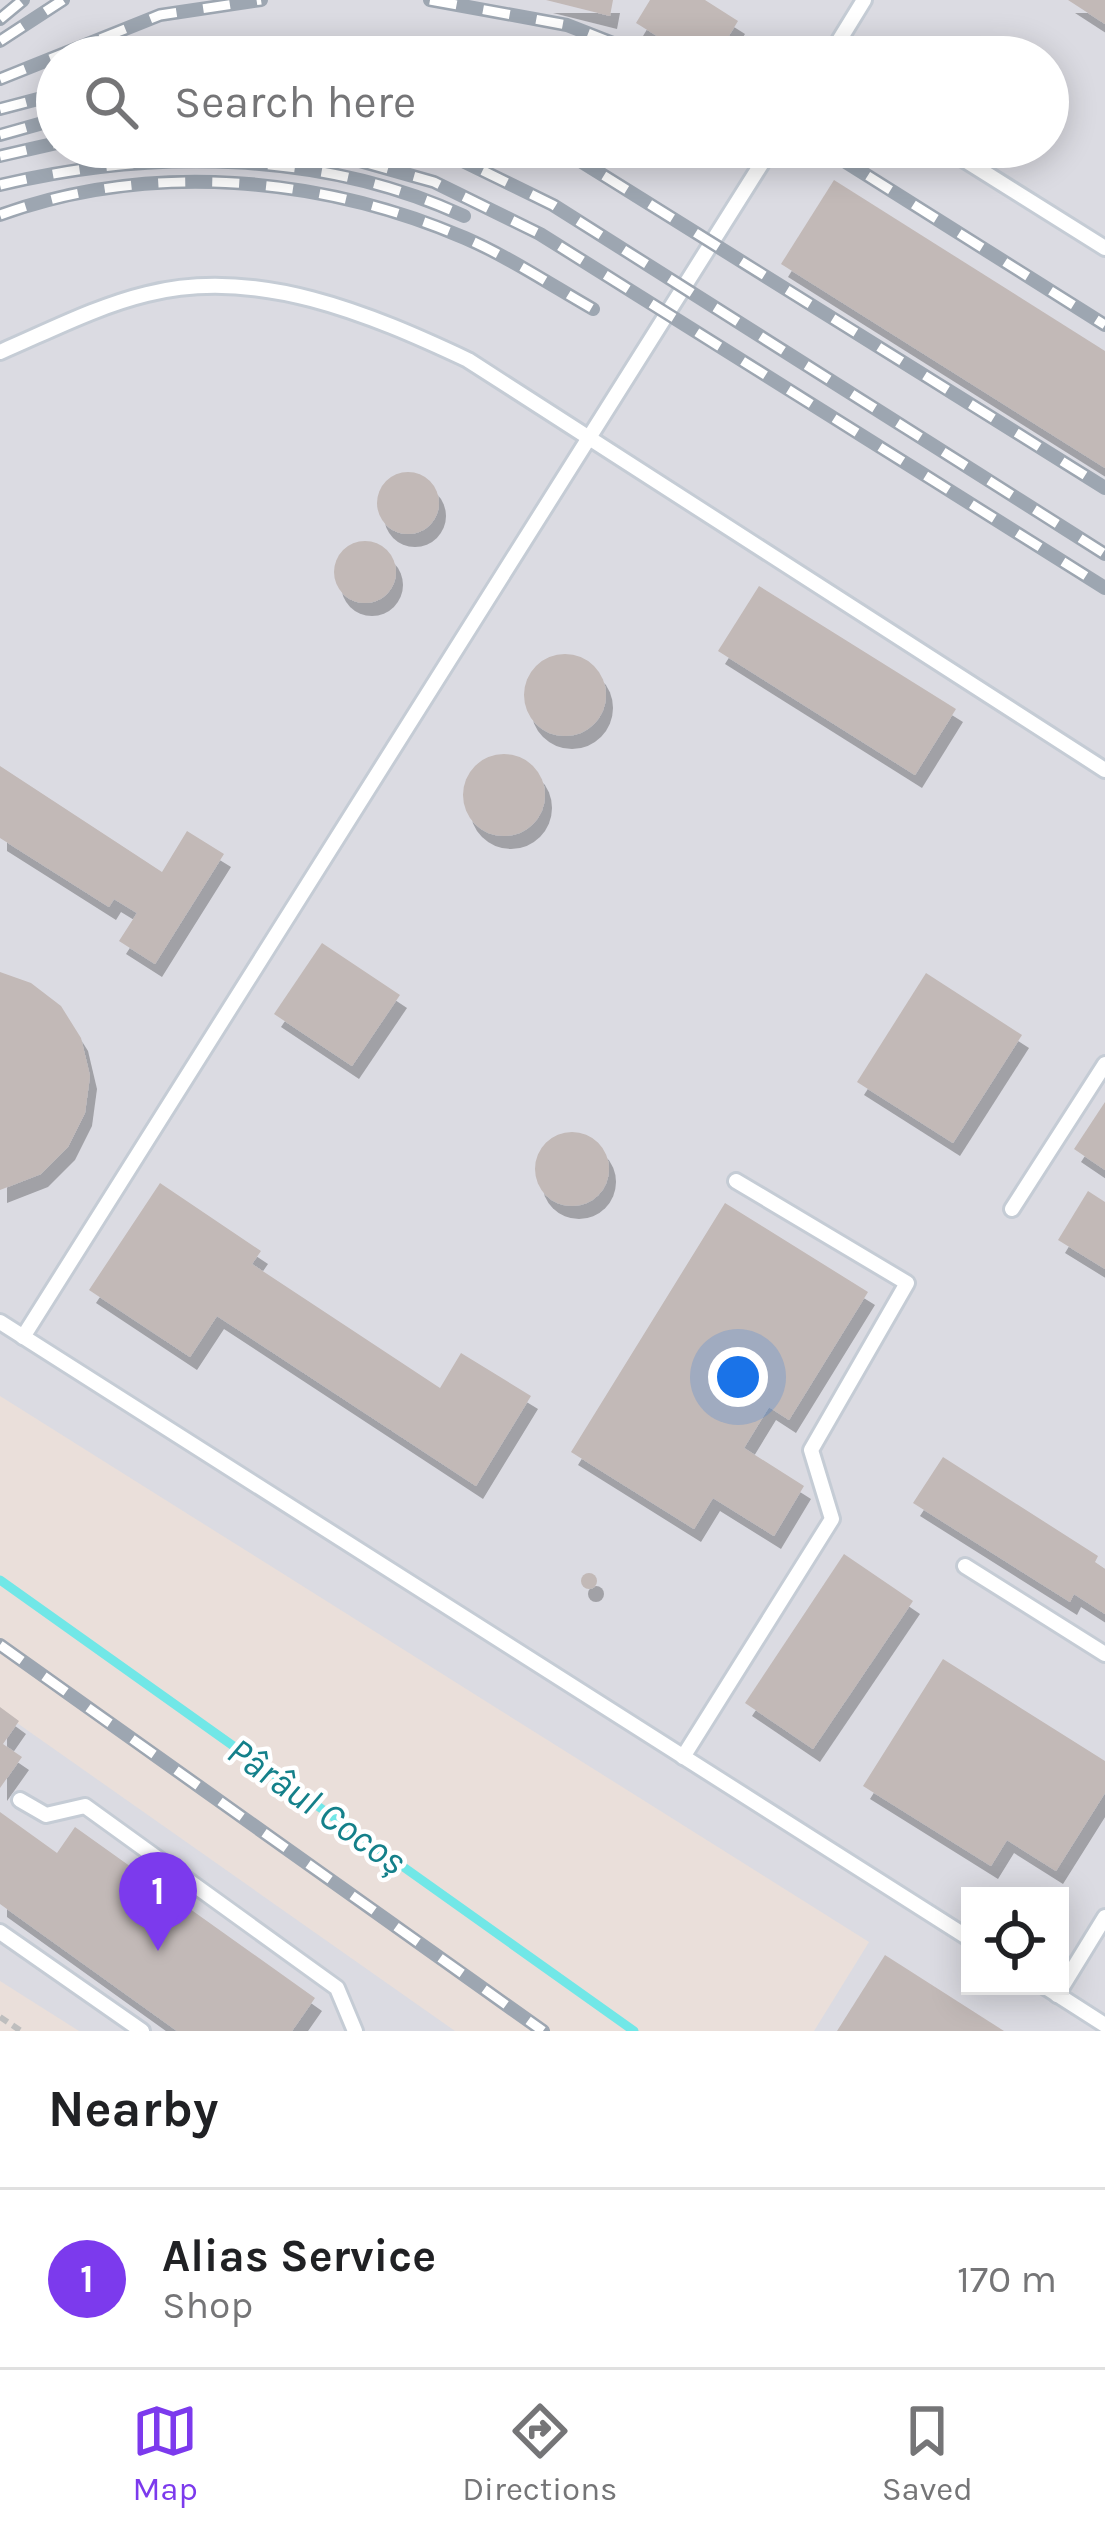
<!DOCTYPE html>
<meta charset="utf-8">
<style>
:root{--surface:#fff;--page:#f2f2f2;--text:#202124;--muted:#757577;--line:#e0e0e0;--accent:#7c3aed}
body{margin:0;font-family:Karla,sans-serif;background:var(--page);color:var(--text)}
.controls{position:absolute;right:36px;bottom:36px;display:grid;overflow:hidden;border-radius:0px;box-shadow:0 6px 30px #0003}
.controls button{width:108px;height:108px;display:grid;place-items:center;padding:0;border:0;border-bottom:3px solid var(--line);background:var(--surface);color:var(--text);font:60px sans-serif}
.you{position:absolute;left:738px;top:1377px;width:42px;height:42px;margin:-30px;border:9px solid #fff;border-radius:50%;background:#1a73e8;box-shadow:0 0 0 18px #1a73e833}
.badge{display:grid;place-items:center;width:78px;height:78px;border-radius:50%;background:var(--accent);color:#fff;font-size:39px;font-weight:700}
.pin{position:absolute;translate:-50% -99px;filter:drop-shadow(0 3px 6px #0008)}
.pin::after{content:'';position:absolute;top:63px;width:42px;height:36px;background:inherit;clip-path:polygon(0 0,100% 0,50% 100%)}
.list{margin:0;padding:0;list-style:none}
h2{display:flex;justify-content:space-between;align-items:center;height:156px;margin:0;padding:0 48px;font-size:51px}
h2 small{font-size:39px;font-weight:400;color:var(--muted)}
.list li{display:grid;grid-template-columns:78px 1fr auto;gap:36px;align-items:center;box-sizing:border-box;height:180px;padding:0 48px;border-top:3px solid var(--line)}
.list b{display:block;font-size:45px;white-space:nowrap}
.list p{margin:0;font-size:39px;white-space:nowrap;color:var(--muted)}
.list em{font-size:39px;font-style:normal;color:var(--muted)}
.icon{flex:none;width:66px;height:66px;fill:none;stroke:currentColor;stroke-width:2;stroke-linecap:round;stroke-linejoin:round}
.map{position:relative;flex:none;width:1105px;height:2031px;overflow:hidden}
.search{position:absolute;background:var(--surface);box-shadow:0 6px 30px #0003;left:36px;right:36px;top:36px;height:132px;display:flex;align-items:center;gap:30px;box-sizing:border-box;padding:0 42px;border-radius:66px;color:var(--muted);font-size:45px}
.sheet{height:336px;background:var(--surface)}
nav{display:flex;justify-content:space-around;align-items:center;box-sizing:border-box;height:168px;border-top:3px solid var(--line);background:var(--surface);font-size:33px;color:var(--muted)}
nav a{display:grid;justify-items:center;gap:6px}
nav .on{color:var(--accent)}
.map>svg:first-child{display:block}
</style>
<div class="map">
<svg width="1105" height="2031" viewBox="0 0 1105 2031">
<defs>
<filter id="shadow"><feDropShadow dx="7" dy="13" stdDeviation="0" flood-color="#0004"/></filter>
</defs>
<rect width="100%" height="100%" fill="#eadfda"/>
<g fill="#dbdbe2" fill-rule="evenodd">
<path d="M0 0H1105V2031H814L869 1942 0 1396ZM57 57H1048V147H57ZM970 1896H1060V1986H970Z"/>
<path d="M0 1711 455 2031H79L0 1981Z"/>
</g>
<g fill="none" stroke-linecap="round" stroke-linejoin="round">
<path stroke="#71e7e7" stroke-width="9" d="M0 1580 634 2031"/>
</g>
<g fill="#c2b9b7" filter="url(#shadow)">
<path d="M546 0H613L610 16Z"/>
<path d="M650 0H705L738 21 716 57H691L636 23Z"/>
<path d="M1068 0H1105V24Z"/>
<path d="M834 180 1105 351V468L781 264Z"/>
<circle cx="408" cy="503" r="31"/>
<circle cx="365" cy="572" r="31"/>
<path d="M759 586 956 709 915 775 718 651Z"/>
<circle cx="565" cy="695" r="41"/>
<circle cx="504" cy="795" r="41"/>
<path d="M0 766 162 872 187 831 224 854 155 964 119 941 137 913 114 899 109 907 0 838Z"/>
<path d="M322 943 400 995 352 1066 274 1014Z"/>
<path d="M0 972 31 983 61 1006 81 1038 90 1076 85 1113 68 1147 41 1174 0 1190Z"/>
<path d="M926 973 1022 1035 953 1143 857 1082Z"/>
<path d="M1105 1102V1170L1074 1149Z"/>
<circle cx="572" cy="1169" r="37"/>
<path d="M160 1183 261 1251 252 1264 440 1388 461 1353 531 1396 476 1486 217 1316 190 1357 89 1290Z"/>
<path d="M1088 1191 1105 1202V1269L1058 1240Z"/>
<path d="M725 1203 868 1292 789 1420 769 1407 744 1448 804 1486 774 1536 713 1498 694 1529 571 1452Z"/>
<path d="M943 1457 1098 1556 1095 1562 1105 1569V1614L1074 1594 1070 1602 913 1503Z"/>
<path d="M844 1554 913 1601 813 1749 745 1703Z"/>
<circle cx="589" cy="1581" r="8"/>
<path d="M943 1659 1105 1761V1793L1056 1871 1007 1840 991 1866 863 1786Z"/>
<path d="M0 1707 19 1721 3 1744 22 1757 0 1788Z"/>
<path d="M0 1812 57 1853 75 1827 315 1998 292 2031H177L0 1904Z"/>
<path d="M885 1955 1004 2031H837Z"/>
</g>
<g fill="none" stroke-linecap="round" stroke-linejoin="round">
<defs>
<g id="service">
<path d="M829 57 864 0"/>
<path d="M944 147 1105 248"/>
<path d="M0 352C47 332 97 306 147 294 257 266 370 314 468 360L1105 770"/>
<path d="M1012 1209 1105 1064"/>
<path d="M0 1322 970 1939"/>
<path d="M23 1337 772 147"/>
<path d="M965 1566 1105 1654"/>
<path d="M683 1757 832 1519 811 1450 907 1283 736 1181"/>
<path d="M20 1800 46 1815 85 1806 337 1988 355 2031"/>
<path d="M0 1932 142 2031"/>
<path d="M1044 1986 1105 2025"/>
<path d="M1057 1995 1105 1917"/>
</g>
</defs>
<use href="#service" stroke="#c5ccd5" stroke-width="20"/>
<path stroke="#bebebe" stroke-width="6" stroke-dasharray="9 6" stroke-linecap="butt" d="M0 2017 21 2031"/>
<use href="#service" stroke="#fff" stroke-width="14"/>
<defs>
<g id="rail">
<path d="M430 0 567 25 649 57"/>
<path d="M0 19 23 0"/>
<path d="M0 41 63 0"/>
<path d="M0 79 160 15 261 0"/>
<path d="M0 109 57 94"/>
<path d="M0 135 57 119"/>
<path d="M310 147 434 182 540 234 1105 588"/>
<path d="M434 147 553 205 1105 554"/>
<path d="M558 147 1105 488"/>
<path d="M822 147 1105 325"/>
<path d="M0 156 57 143"/>
<path d="M0 185C151 149 321 150 464 216"/>
<path d="M0 215C150 161 320 176 465 238 509 257 551 285 593 309"/>
<path d="M0 1645 543 2031"/>
</g>
</defs>
<use href="#rail" stroke="#9da6b1" stroke-width="14"/>
<use href="#rail" stroke="#fff" stroke-width="9" stroke-dasharray="27" stroke-linecap="butt"/>
</g>
<g text-anchor="middle" dominant-baseline="central" stroke-width="9" stroke-linejoin="round" paint-order="stroke">
<g font-size="39" font-style="italic" fill="#14808a" stroke="#fff">
<text transform="translate(317 1806) rotate(35)">Pârâul Cocoș</text>
</g>
</g>
</svg>
<div class="controls">
<button><svg class="icon" aria-label="locate" viewBox="0 0 24 24"><circle cx="12" cy="12" r="6"/><path d="M12 2v4M12 18v4M2 12h4M18 12h4"/></svg></button>
</div>
<div class="you"></div>
<div class="pin badge" style="left:158px;top:1951px">1</div>
<div class="search"><svg class="icon" aria-label="search" viewBox="0 0 24 24"><circle cx="10" cy="10" r="6"/><path d="M15 15l6 6"/></svg>Search here</div>
</div>
<section class="sheet">
<h2>Nearby<small></small></h2>
<ul class="list">
<li><span class="badge">1</span><div><b>Alias Service</b><p>Shop</p></div><em>170 m</em></li>
</ul>
</section>
<nav>
<a class="on"><svg class="icon" aria-label="map" viewBox="0 0 24 24"><path d="M3 6l6-2 6 2 6-2v14l-6 2-6-2-6 2zM9 4v14M15 6v14"/></svg>Map</a>
<a><svg class="icon" aria-label="directions" viewBox="0 0 24 24"><path d="M12 3l9 9-9 9-9-9zM9 14v-3h6M13 9l2 2-2 2"/></svg>Directions</a>
<a><svg class="icon" aria-label="saved" viewBox="0 0 24 24"><path d="M7 4h10v16l-5-4-5 4z"/></svg>Saved</a>
</nav>
